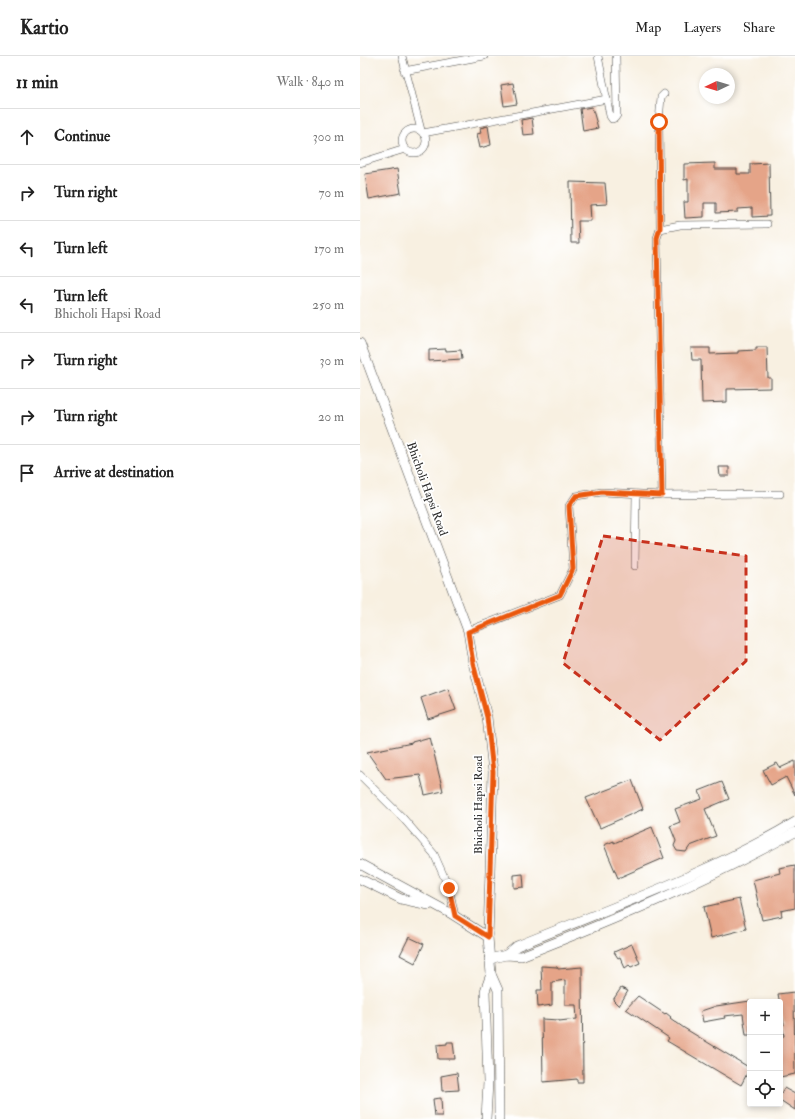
<!DOCTYPE html>
<meta charset="utf-8">
<style>
:root{--surface:#fff;--page:#f2f2f2;--text:#222;--muted:#767676;--line:#e0e0e0}
body{margin:0;font-family:"IM FELL Double Pica",serif;background:var(--page);color:var(--text)}
.controls{position:absolute;right:12px;bottom:12px;display:grid;overflow:hidden;border-radius:4px;box-shadow:0 2px 6px #0003}
.controls button{width:36px;height:36px;display:grid;place-items:center;padding:0;border:0;border-bottom:1px solid var(--line);background:var(--surface);color:var(--text);font:20px sans-serif}
.compass{position:absolute;left:339px;top:12px;width:36px;height:36px;border-radius:50%;background:var(--surface);box-shadow:0 2px 6px #0003;rotate:266deg}
.stop{position:absolute;width:12px;height:12px;margin:-9px;border:3px solid #ea580c;border-radius:50%;background:#fff}
.stop.end{background:#ea580c;border-color:#fff;box-shadow:0 1px 4px #0008}
.list{margin:0;padding:0;list-style:none}
h2{display:flex;justify-content:space-between;align-items:center;height:52px;margin:0;padding:0 16px;font-size:17px}
h2 small{font-size:13px;font-weight:400;color:var(--muted)}
.list li{display:grid;grid-template-columns:26px 1fr auto;gap:12px;align-items:center;box-sizing:border-box;height:56px;padding:0 16px;border-top:1px solid var(--line)}
.list b{display:block;font-size:15px;white-space:nowrap}
.list p{margin:0;font-size:13px;white-space:nowrap;color:var(--muted)}
.list em{font-size:13px;font-style:normal;color:var(--muted)}
.icon{flex:none;width:22px;height:22px;fill:none;stroke:currentColor;stroke-width:2;stroke-linecap:round;stroke-linejoin:round}
.map{position:relative;flex:none;width:435px;height:1063px;overflow:hidden}
header{display:flex;align-items:center;gap:24px;box-sizing:border-box;height:56px;padding:0 20px;background:var(--surface);border-bottom:1px solid var(--line)}
header strong{font-size:19px}
nav{display:flex;gap:22px;margin-inline-start:auto;font-size:14px}
main{display:flex}
aside{flex:1;background:var(--surface)}
.map>svg:first-child{display:block}
</style>
<header>
<strong>Kartio</strong>
<nav><a>Map</a><a>Layers</a><a>Share</a></nav>
</header>
<main>
<aside>
<h2>11 min<small>Walk · 840 m</small></h2>
<ul class="list">
<li><svg class="icon" aria-label="ahead" viewBox="0 0 24 24"><path d="M12 20V5M6 11l6-6 6 6"/></svg><div><b>Continue</b></div><em>300 m</em></li>
<li><svg class="icon" aria-label="right" viewBox="0 0 24 24"><path d="M7 20v-9h11M14 6l5 5-5 5"/></svg><div><b>Turn right</b></div><em>70 m</em></li>
<li><svg class="icon" aria-label="left" viewBox="0 0 24 24"><path d="M17 20v-9H6M10 6l-5 5 5 5"/></svg><div><b>Turn left</b></div><em>170 m</em></li>
<li><svg class="icon" aria-label="left" viewBox="0 0 24 24"><path d="M17 20v-9H6M10 6l-5 5 5 5"/></svg><div><b>Turn left</b><p>Bhicholi Hapsi Road</p></div><em>250 m</em></li>
<li><svg class="icon" aria-label="right" viewBox="0 0 24 24"><path d="M7 20v-9h11M14 6l5 5-5 5"/></svg><div><b>Turn right</b></div><em>30 m</em></li>
<li><svg class="icon" aria-label="right" viewBox="0 0 24 24"><path d="M7 20v-9h11M14 6l5 5-5 5"/></svg><div><b>Turn right</b></div><em>20 m</em></li>
<li><svg class="icon" aria-label="arrive" viewBox="0 0 24 24"><path d="M6 21V4h12l-3 4 3 4H6"/></svg><div><b>Arrive at destination</b></div></li>
</ul>
</aside>
<div class="map">
<svg width="435" height="1063" viewBox="0 0 435 1063">
<rect width="100%" height="100%" fill="#fff"/>
<filter id="ink" filterUnits="userSpaceOnUse"><feTurbulence type="fractalNoise" baseFrequency=".025" numOctaves="2"/><feDisplacementMap in="SourceGraphic" scale="8" xChannelSelector="R" yChannelSelector="G"/><feConvolveMatrix kernelMatrix="1 2 1 2 8 2 1 2 1" color-interpolation-filters="sRGB"/></filter>
<filter id="wash" filterUnits="userSpaceOnUse"><feTurbulence type="fractalNoise" baseFrequency=".012" numOctaves="4" result="noise"/><feDisplacementMap in="SourceGraphic" scale="16" xChannelSelector="R" yChannelSelector="G"/><feGaussianBlur stdDeviation="0.9" result="paint"/><feColorMatrix in="noise" values="0 0 0 0 0 0 0 0 0 0 0 0 0 0 0 0 0 1.4 0 .05"/><feComposite in="paint" operator="in"/></filter>
<g filter="url(#wash)">
<rect width="100%" height="100%" fill="#f8f0e1"/>
<g id="blocks">
<g fill="#e5a488">
<path d="M153 27 157 48 144 50 141 29Z"/>
<path d="M232 51 238 72 223 75 220 53Z"/>
<path d="M172 62 174 78 163 79 161 64Z"/>
<path d="M128 70 131 89 120 92 117 78 121 77 120 72Z"/>
<path d="M355 107V113H377V118H390V108L409 107 410 160 392 161V152L378 153V156L356 157V147H344V161L325 162 324 146H328V123L324 124V108Z"/>
<path d="M37 113 41 137 9 143 5 118Z"/>
<path d="M210 126 245 127 247 148 230 149 231 165H218L219 187H211Z"/>
<path d="M396 291H407L408 322H411V332L367 333V346L342 347 341 304H332L331 292H350V298L378 297V295L396 294Z"/>
<path d="M86 293V295L101 294 102 303 69 305V294Z"/>
<path d="M359 411H369V420H360Z"/>
<path d="M88 632 96 654 68 663 61 642Z"/>
<path d="M70 681 83 735 65 739 60 719 26 723 7 696 52 687V686Z"/>
<path d="M435 705V739L426 721 411 729 403 714 417 707 420 712Z"/>
<path d="M272 724 283 753 240 772 226 742Z"/>
<path d="M362 726 369 743 345 753 356 780 330 790 326 796 317 795 314 790 316 785 310 770 320 766 315 753 342 743 339 735Z"/>
<path d="M292 771 304 802 258 822 244 789 254 785V787Z"/>
<path d="M435 809V852L421 855 422 860 402 864 393 824 420 817 419 812Z"/>
<path d="M163 818 164 831 154 832V819Z"/>
<path d="M379 843 386 873 351 882 344 851Z"/>
<path d="M49 881 64 888 55 907 40 899Z"/>
<path d="M272 888 280 907 271 911 269 909 265 912 260 901 258 902 254 896Z"/>
<path d="M181 910 197 911 198 913 222 911 223 1026H217V1023L183 1026 182 963 199 964V965L217 963 216 949H205V924L192 926V949L178 951 177 934H182Z"/>
<path d="M261 932 268 935 259 950 253 944Z"/>
<path d="M434 936 435 1018 420 1021V981L424 980 422 969H424L418 938Z"/>
<path d="M278 940 305 958 306 957 311 961 310 962 324 972 390 1012 381 1029 307 985 309 982 266 953Z"/>
<path d="M390 945V979H386L383 958 364 960 365 962 343 966 341 955 356 950Z"/>
<path d="M87 986H93L95 1003H78L77 989 87 988Z"/>
<path d="M97 1017 99 1034 82 1035 81 1020Z"/>
<path d="M424 1032 435 1038V1054L420 1044V1039Z"/>
<path d="M81 1042 82 1060H75L73 1043Z"/>
</g>
</g>
</g>
<g filter="url(#ink)">
<use href="#blocks" fill-opacity="0" stroke="#4a4946" stroke-width="1"/>
<g fill="none" stroke-linecap="round" stroke-linejoin="round">
<defs>
<g id="minor">
<path d="M42 0 61 74"/>
<path d="M238 0 250 60 252 63 255 62 257 59 256 0"/>
<path d="M44 15 124 0"/>
<circle cx="54" cy="85" r="12"/>
<path d="M63 77 247 43"/>
<path d="M0 107 45 93"/>
<path d="M300 173 299 66 301 41 304 38"/>
<path d="M302 439 297 182 300 173 320 169 407 168"/>
<path d="M275 510 276 438"/>
<path d="M108 575 200 539 213 513 209 450 216 440 242 436 302 439 420 438"/>
<path d="M0 719 42 761 74 798 89 832 95 860"/>
</g>
<g id="tertiary">
<path d="M0 287 108 575 113 607 127 661 133 716 128 881 131 918 138 934 139 1063"/>
<path d="M0 808 90 857 128 881"/>
<path d="M0 823 41 843 69 849"/>
<path d="M146 899 157 890C250 852 348 818 435 766"/>
<path d="M129 903 146 899 161 900C254 864 347 825 435 776"/>
<path d="M126 1063 128 1026 125 935 131 918"/>
</g>
</defs>
<use href="#minor" stroke="#4a4946" stroke-width="8"/>
<use href="#tertiary" stroke="#4a4946" stroke-width="10"/>
<use href="#minor" stroke="#fff" stroke-width="7"/>
<use href="#tertiary" stroke="#fff" stroke-width="9"/>
</g>
</g>
<g fill="none" stroke-linecap="round" stroke-linejoin="round" filter="url(#ink)">
<path stroke="#ea580c" stroke-width="5" d="M89 832 95 860 128 881 133 716 127 661 113 607 108 576 200 539 213 513 209 450 216 440 242 436 302 439 297 182 300 172 299 66"/>
</g>
<path fill="#c8321e" fill-opacity="0.2" stroke="#c8321e" stroke-width="3" stroke-dasharray="8 5" stroke-linejoin="round" d="M243 480 386 500V605L300 684 203 607Z"/>
<g text-anchor="middle" dominant-baseline="central" stroke-width="3.5" stroke-linejoin="round" paint-order="stroke">
<g font-size="12" fill="#2b2b2b" stroke="#fff">
<text transform="translate(67 433) rotate(70)">Bhicholi Hapsi Road</text>
<text transform="translate(118 749) rotate(-90)">Bhicholi Hapsi Road</text>
</g>
</g>
</svg>
<div class="controls">
<button>+</button>
<button>−</button>
<button><svg class="icon" aria-label="locate" viewBox="0 0 24 24"><circle cx="12" cy="12" r="6"/><path d="M12 2v4M12 18v4M2 12h4M18 12h4"/></svg></button>
</div>
<svg class="compass" viewBox="-18 -18 36 36"><path d="M0-13l5 13h-10z" fill="#e53935"/><path d="M0 13l5-13h-10z" fill="#767676"/></svg>
<div class="stop" style="left:299px;top:66px"></div>
<div class="stop end" style="left:89px;top:832px"></div>
</div>
</main>
